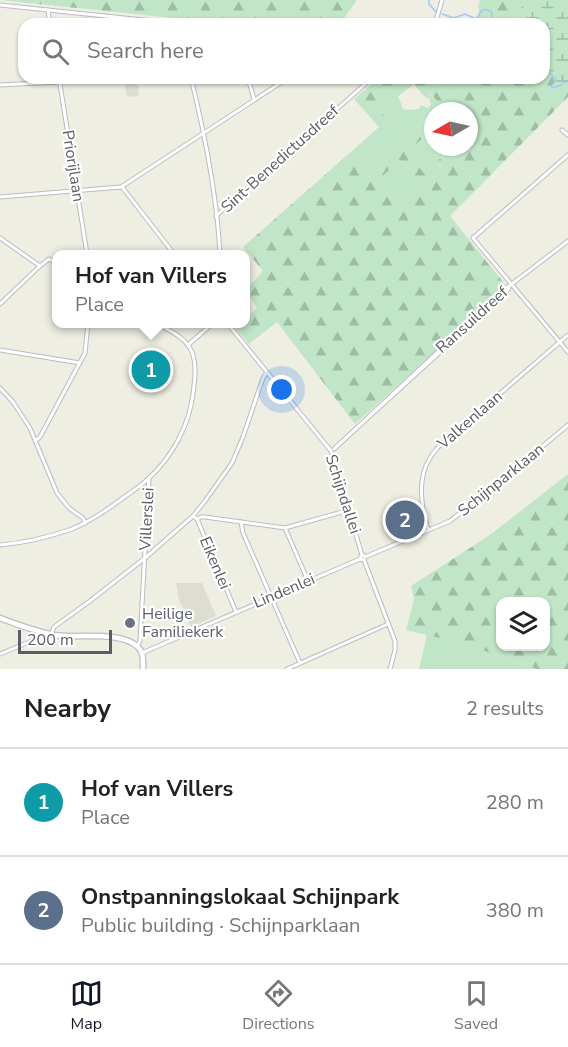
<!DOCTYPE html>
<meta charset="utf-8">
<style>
:root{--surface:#fff;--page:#f2f2f2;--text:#222;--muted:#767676;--line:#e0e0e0;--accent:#111827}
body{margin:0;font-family:"Nunito Sans",sans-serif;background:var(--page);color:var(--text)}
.controls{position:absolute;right:18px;bottom:18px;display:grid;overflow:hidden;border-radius:12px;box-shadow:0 2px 4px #0004}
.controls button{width:54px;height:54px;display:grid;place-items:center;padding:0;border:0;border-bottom:2px solid var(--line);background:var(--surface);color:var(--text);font:30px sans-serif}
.compass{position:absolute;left:424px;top:102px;width:54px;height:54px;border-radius:50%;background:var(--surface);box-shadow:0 2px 4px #0004;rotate:261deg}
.scale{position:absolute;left:18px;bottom:15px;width:94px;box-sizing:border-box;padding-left:6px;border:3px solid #5b5e64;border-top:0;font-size:16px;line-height:21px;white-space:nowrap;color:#5b5e64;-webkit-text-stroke:4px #fff;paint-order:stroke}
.you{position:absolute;left:282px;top:390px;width:21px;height:21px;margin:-15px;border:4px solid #fff;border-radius:50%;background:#1a73e8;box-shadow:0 0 0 9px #1a73e833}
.badge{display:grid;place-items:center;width:39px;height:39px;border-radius:50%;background:var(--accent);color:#fff;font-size:20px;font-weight:700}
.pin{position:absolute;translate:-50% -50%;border:3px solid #fff;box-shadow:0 2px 6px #0006}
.popup{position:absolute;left:52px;top:250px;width:198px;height:78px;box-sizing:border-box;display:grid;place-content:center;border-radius:12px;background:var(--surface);filter:drop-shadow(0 2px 4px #0005);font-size:20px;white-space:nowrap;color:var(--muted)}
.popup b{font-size:22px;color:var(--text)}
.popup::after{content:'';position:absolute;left:50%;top:100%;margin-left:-12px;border:12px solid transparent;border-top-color:var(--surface)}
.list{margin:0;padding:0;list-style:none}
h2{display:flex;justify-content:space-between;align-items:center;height:78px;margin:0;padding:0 24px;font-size:26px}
h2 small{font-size:20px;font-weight:400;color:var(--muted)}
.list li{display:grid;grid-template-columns:39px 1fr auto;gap:18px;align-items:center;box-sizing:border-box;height:108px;padding:0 24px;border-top:2px solid var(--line)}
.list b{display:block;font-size:22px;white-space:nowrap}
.list p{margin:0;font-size:20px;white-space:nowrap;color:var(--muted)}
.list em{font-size:20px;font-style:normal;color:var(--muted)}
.icon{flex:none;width:33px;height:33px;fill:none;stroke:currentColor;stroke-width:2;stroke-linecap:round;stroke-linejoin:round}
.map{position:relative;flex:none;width:568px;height:669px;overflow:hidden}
.search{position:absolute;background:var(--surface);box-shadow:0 2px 4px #0004;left:18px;right:18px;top:18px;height:66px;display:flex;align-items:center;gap:15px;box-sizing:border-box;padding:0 21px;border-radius:18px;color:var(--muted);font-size:22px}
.sheet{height:294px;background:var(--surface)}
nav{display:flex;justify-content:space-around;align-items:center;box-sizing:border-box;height:84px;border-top:2px solid var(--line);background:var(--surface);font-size:16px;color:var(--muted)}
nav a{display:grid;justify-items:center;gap:3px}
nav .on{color:var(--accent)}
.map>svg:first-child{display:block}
</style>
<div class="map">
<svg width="568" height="669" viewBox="0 0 568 669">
<defs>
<pattern id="forest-firs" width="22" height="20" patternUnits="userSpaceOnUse" patternTransform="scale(1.5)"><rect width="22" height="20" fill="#c0e5c7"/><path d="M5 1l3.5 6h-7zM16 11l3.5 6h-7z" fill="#9fbda5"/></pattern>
<pattern id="wetland-marsh" width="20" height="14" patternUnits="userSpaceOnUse" patternTransform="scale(1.5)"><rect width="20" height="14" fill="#c0e5c7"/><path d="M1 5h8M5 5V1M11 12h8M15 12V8" fill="none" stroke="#9fbda5"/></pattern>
<pattern id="park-crowns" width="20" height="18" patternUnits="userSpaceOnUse" patternTransform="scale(1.5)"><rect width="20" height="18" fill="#c0e5c7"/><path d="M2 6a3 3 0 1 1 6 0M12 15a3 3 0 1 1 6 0" fill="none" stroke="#9fbda5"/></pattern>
</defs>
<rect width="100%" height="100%" fill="#eeeee3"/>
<g fill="#deddd1">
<path d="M82 17 133 23V24H83Z"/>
<path d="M123 78H140L137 80V86H140L138 89 139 96 127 97Z"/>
<path d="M176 583H202L216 616 191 627 179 600Z"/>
</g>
<g fill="#c0e5c7">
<path d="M482 10 491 11 493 24H469L473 16 475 19 478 17Z"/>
<path d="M434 78H465L458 91 451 96 438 84 432 82Z"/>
<path d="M429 93 442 107 437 111H433V115L411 128V131L367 168 352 151 379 127 389 120 383 116 380 110 398 96 403 109 407 110 419 109 421 105 428 108 431 105 429 98 425 97Z"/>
<path d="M433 130V147H455L437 161 443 169 430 180 406 152Z"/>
<path d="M400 160 423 186 399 207 377 181Z"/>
<path d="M427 635 465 644 537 669H419Z"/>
</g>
<g fill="url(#forest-firs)" fill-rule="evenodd">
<path d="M0 0H357L344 18H173Z"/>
<path d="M480 0H524L516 24H493L490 11 482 10 480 14 478 6Z"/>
<path d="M544 66 545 69 555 78 557 87 565 82H568V97L450 216 507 287 355 424 277 322 249 344 235 327 239 324H246V318L257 308 246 290 263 271 243 247 352 151 367 168 411 131V128L433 115V130L406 152 430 180 443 169 437 161 455 147H469V111H463L461 106 455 111H437L442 107 430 93 425 97 414 84 380 110C383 117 389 119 392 126L390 131 382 139 379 127 354 99 379 78H426L438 84 451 96 458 91 465 78H544ZM400 160 423 186 399 207 377 181Z"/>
<path d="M568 474V669H537L465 644 406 630 414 599 411 586 490 535ZM500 602H546V646H500Z"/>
</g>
<path fill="url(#wetland-marsh)" d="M524 0H568V82C563 81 558 87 552 88L551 86 556 81 555 78 545 69 544 66V24H516Z"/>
<path fill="url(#park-crowns)" d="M395 511 404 532 393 536 385 512Z"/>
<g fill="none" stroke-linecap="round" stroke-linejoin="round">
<g stroke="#a4c6fe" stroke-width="1.5">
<path d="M429 0V4L436 12"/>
<path d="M442 14 454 18 465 14 476 19 482 10H488L492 13 491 19 493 24"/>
<path d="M544 66 545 69 555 78 556 81 551 86 552 88 561 85 565 82H568"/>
</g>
<defs>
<g id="street">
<path d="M0 5 172 23 343 21 352 24"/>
<path d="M48 10 50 24"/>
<path d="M435 24 442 0"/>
<path d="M59 78 87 254"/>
<path d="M191 78C205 135 217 195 220 254"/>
<path d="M248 78 254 99"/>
<path d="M0 85 59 82"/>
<path d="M562 130 568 135"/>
<path d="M568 155 473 238 568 352"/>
<path d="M122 187 174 254"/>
<path d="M0 197 121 187 288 78"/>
<path d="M216 216 372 78"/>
<path d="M0 238 40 266 49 259 57 263"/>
<path d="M0 304 40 266"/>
<path d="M228 324 331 451 362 555"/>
<path d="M188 345 212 324"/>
<path d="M0 350 80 363"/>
<path d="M0 388 13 402 30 428 57 493 69 508 83 518 85 523"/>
<path d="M36 440 40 437 85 353 88 324"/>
<path d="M335 448 506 292 509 288"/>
<path d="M334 449 504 290 568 241"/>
<path d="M193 516 197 519 236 612"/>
<path d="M197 519 201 517H205L285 528 349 510"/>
<path d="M241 522 243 533 300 663"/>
<path d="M285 528 308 581"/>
<path d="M428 529C421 507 417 478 430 458 432 454 436 450 439 446L568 335"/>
<path d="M0 545C24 543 49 537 72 529 91 521 107 510 123 498 131 492 141 486 149 478 172 457 189 426 193 394 195 379 198 358 188 345 181 335 168 330 158 324"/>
<path d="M51 634 54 627 90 601 145 558 193 516 205 501 232 463 243 437 263 378 267 372"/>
<path d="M137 646 140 641 149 478"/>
<path d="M142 653 360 559"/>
<path d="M0 654 29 642 36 637 38 631"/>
<path d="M287 669 388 624"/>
<path d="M390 669 395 650V641L364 560 360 559 361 556 363 555 365 557 450 521 494 487 568 425"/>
</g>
<path id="secondary" d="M0 618C18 625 36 631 54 635 78 639 120 630 138 647 144 653 143 661 143 669"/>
</defs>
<use href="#street" stroke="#bbbcc2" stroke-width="5"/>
<use href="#secondary" stroke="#bcbec4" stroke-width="7"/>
<use href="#street" stroke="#fff" stroke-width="3"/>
<use href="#secondary" stroke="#fff" stroke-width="4.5"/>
</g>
<circle fill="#6b7280" stroke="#fff" stroke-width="2" cx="130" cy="623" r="6"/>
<g text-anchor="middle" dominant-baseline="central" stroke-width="4.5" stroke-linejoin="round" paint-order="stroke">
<g font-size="16" fill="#5b5e64" stroke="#fff">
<text transform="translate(280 159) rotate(-42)">Sint-Benedictusdreef</text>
<text transform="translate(73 166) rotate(81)">Priorijlaan</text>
<text transform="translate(472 320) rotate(-42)">Ransuildreef</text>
<text transform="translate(470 420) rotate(-41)">Valkenlaan</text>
<text transform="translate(501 480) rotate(-39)">Schijnparklaan</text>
<text transform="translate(343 494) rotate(72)">Schijndallei</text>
<text transform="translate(147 519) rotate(-87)">Villerslei</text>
<text transform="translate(215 563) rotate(67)">Eikenlei</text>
<text transform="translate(284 591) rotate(-23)">Lindenlei</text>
</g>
<g font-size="16" fill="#5b616d" stroke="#fff" text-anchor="start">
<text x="142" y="614">Heilige<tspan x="142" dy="18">Familiekerk</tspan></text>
</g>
</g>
</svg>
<div class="controls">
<button><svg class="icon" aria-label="layers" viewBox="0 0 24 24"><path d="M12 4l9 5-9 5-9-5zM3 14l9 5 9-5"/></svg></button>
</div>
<svg class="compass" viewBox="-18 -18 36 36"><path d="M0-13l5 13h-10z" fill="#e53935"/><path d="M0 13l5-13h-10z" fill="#767676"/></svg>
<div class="scale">200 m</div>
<div class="you"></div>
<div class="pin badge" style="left:151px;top:370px;background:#0f9aa8">1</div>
<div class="popup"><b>Hof van Villers</b>Place</div>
<div class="pin badge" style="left:405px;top:520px;background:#5c6f8a">2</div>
<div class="search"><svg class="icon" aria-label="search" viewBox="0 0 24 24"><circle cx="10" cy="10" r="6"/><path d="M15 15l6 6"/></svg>Search here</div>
</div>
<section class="sheet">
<h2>Nearby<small>2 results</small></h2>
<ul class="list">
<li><span class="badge" style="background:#0f9aa8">1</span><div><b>Hof van Villers</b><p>Place</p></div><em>280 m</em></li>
<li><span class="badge" style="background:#5c6f8a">2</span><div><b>Onstpanningslokaal Schijnpark</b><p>Public building · Schijnparklaan</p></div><em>380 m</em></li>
</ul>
</section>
<nav>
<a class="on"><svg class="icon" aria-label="map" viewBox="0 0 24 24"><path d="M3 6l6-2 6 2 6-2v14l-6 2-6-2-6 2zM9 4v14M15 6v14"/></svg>Map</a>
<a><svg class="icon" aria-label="directions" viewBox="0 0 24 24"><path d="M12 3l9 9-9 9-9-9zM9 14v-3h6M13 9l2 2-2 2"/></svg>Directions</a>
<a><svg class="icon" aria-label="saved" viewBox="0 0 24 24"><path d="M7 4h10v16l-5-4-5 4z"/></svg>Saved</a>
</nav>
